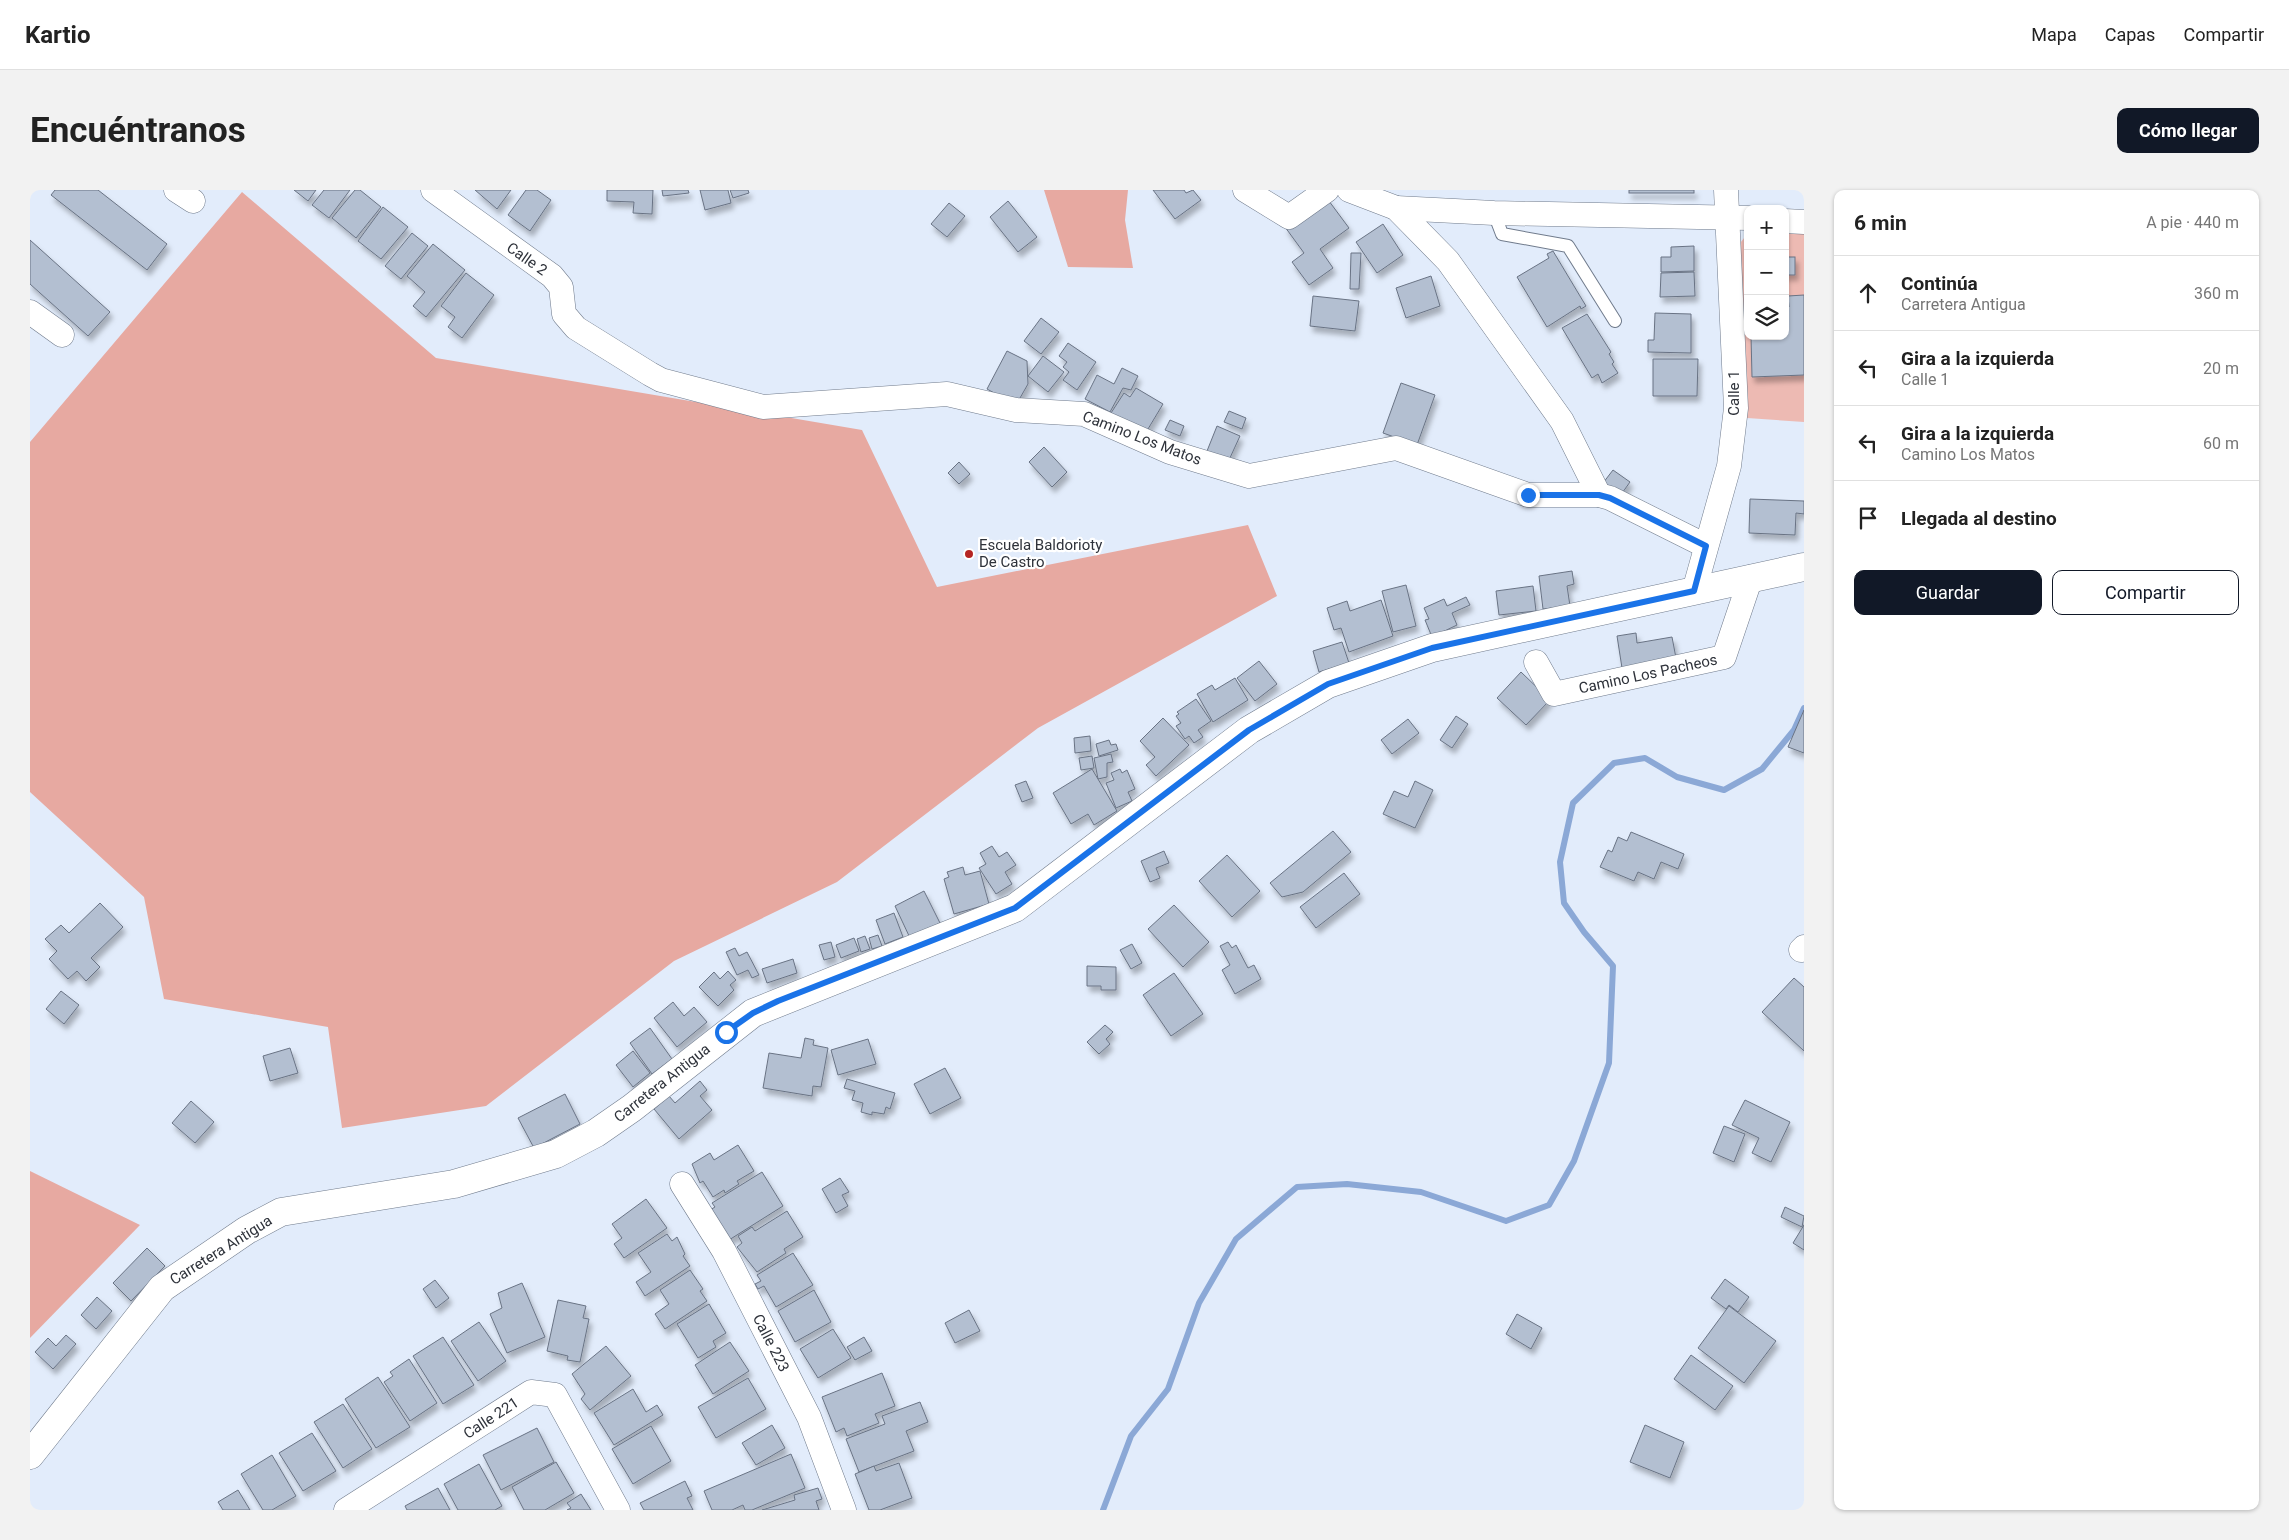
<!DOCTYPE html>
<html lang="es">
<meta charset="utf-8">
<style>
:root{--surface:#fff;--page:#f2f2f2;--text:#222;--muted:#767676;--line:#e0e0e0;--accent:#111827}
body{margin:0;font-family:Roboto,sans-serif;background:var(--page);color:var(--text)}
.controls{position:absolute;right:15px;top:15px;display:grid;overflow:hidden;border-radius:10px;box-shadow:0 1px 4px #0004}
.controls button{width:45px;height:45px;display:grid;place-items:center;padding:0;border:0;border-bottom:1px solid var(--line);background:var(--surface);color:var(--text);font:25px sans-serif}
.stop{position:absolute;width:15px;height:15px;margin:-11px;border:4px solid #1a73e8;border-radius:50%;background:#fff}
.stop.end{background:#1a73e8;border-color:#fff;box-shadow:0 1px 5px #0008}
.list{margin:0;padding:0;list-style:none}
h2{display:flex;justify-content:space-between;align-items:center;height:65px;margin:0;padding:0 20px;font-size:21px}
h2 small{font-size:16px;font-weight:400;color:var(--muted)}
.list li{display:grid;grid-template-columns:32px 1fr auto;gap:15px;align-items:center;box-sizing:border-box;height:75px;padding:0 20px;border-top:1px solid var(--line)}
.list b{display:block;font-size:19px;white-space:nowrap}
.list p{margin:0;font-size:16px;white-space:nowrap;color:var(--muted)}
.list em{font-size:16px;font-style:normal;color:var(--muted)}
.actions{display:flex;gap:10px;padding:15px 20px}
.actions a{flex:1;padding:11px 0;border:1px solid var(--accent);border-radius:10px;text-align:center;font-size:18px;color:var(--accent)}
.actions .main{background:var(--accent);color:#fff}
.icon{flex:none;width:28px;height:28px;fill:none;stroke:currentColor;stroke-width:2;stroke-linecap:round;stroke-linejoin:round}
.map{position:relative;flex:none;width:1774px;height:1320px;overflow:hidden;border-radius:10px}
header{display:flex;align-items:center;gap:30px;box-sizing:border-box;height:70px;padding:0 25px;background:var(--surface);border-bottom:1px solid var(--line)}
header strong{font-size:24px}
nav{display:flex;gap:28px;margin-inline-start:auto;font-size:18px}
.intro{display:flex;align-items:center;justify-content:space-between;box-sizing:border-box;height:120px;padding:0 30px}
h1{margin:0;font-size:35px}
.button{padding:12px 22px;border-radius:10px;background:var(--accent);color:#fff;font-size:18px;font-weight:700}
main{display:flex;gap:30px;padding:0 30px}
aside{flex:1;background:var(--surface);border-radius:10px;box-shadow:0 1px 4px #0004}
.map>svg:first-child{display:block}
</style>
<header>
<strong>Kartio</strong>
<nav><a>Mapa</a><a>Capas</a><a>Compartir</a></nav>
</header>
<div class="intro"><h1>Encuéntranos</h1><a class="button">Cómo llegar</a></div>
<main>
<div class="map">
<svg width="1774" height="1320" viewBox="0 0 1774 1320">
<defs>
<filter id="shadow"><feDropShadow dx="3" dy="5.5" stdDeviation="2.5" flood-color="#0004"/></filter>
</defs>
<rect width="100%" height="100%" fill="#e2ecfb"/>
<path fill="#edbab3" d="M1755 42 1774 43V232L1717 228 1707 57 1718 43V146H1755Z"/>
<g fill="#e7a9a1">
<path d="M1014 0H1098L1095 30 1103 78 1038 77Z"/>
<path d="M212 2 406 168 832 240 907 397 1218 335 1247 406 1008 538 807 692 644 771 456 916 312 938 298 837 134 809 114 707 0 602V252Z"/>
<path d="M0 981 110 1035 0 1148Z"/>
</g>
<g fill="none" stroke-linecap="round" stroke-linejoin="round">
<path stroke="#8ba8d6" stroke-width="6" d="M1073 1320 1101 1246 1138 1199 1169 1113 1206 1049 1267 997 1317 994 1391 1002 1476 1031 1519 1015 1544 971 1579 873 1583 776 1554 742 1534 713 1530 672 1543 613 1584 573 1615 568 1647 587 1694 600 1732 579 1764 540 1774 518"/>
</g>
<g fill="#b3bfd1" stroke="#697384" filter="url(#shadow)">
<path d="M25 0H68L137 54 117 80 21 5Z"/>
<path d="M264 0H286L278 11Z"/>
<path d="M294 0H320L299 28 282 15Z"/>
<path d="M325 0H330L351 17 326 48 302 28Z"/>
<path d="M445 0H481L467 19Z"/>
<path d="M496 0H507L521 10 500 41 478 25Z"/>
<path d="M577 0H623L622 24 603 23 604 12 577 11Z"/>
<path d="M632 0H658L659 3 633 6Z"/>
<path d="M670 0H698L701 13 675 20Z"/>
<path d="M700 0H718L719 3 703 8Z"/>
<path d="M1123 0H1154L1156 3 1163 0 1171 10 1145 29Z"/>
<rect x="1599" y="0" width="65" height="3"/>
<path d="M1296 7 1319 38 1290 59 1303 78 1279 95 1262 72 1274 63 1255 37Z"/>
<path d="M978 11 1007 47 988 62 960 27Z"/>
<path d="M919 13 935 26 917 47 901 34Z"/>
<path d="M353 17 378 37 351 69 328 51Z"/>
<path d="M1353 34 1373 65 1347 83 1326 52Z"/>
<path d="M382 43 398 56 371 89 355 76Z"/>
<path d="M0 50 80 122 58 146 0 94Z"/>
<path d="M403 54 435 80 396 127 383 116 395 102 377 86Z"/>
<path d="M1664 56V81L1631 82V67H1641V57Z"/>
<path d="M1523 61 1556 116 1551 119 1550 116 1517 137 1487 87 1519 68 1517 64Z"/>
<path d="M1321 63H1331L1329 99H1320Z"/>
<rect x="1755" y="67" width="10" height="18"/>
<path d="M1664 82 1665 106 1630 107 1631 83Z"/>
<path d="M436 83 464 105 432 148 418 137 425 127 411 116Z"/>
<path d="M1401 86 1410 116 1376 128 1366 98Z"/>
<path d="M1774 105V185L1722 187 1721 146H1755V118L1759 117 1758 106Z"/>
<path d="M1283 106 1329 111 1325 141 1280 136Z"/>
<path d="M1625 123 1661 124V163L1618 162V150H1624Z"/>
<path d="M1557 124 1581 162 1579 164 1584 172 1582 174 1588 183 1572 193 1568 184 1562 188 1532 138Z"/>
<path d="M1011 128 1029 142 1011 164 994 151Z"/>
<path d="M1038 153 1066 172 1047 200 1033 190 1039 182 1033 177 1037 172 1029 166Z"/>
<path d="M977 161 997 171 998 194 986 215 957 199Z"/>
<path d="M1013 166 1034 182 1018 202 998 186Z"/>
<path d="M1623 169H1668L1667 206H1623Z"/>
<path d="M1092 178 1108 186 1101 200 1093 198 1080 222 1055 209 1067 185 1084 194Z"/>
<path d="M1371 193 1405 205 1387 255 1353 243Z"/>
<path d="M1106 198 1133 214 1115 244 1081 223 1094 203 1100 207Z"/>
<path d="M1199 221 1216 228 1212 239 1194 232Z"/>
<path d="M1140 230 1154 236 1150 246 1135 240Z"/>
<path d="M1187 236 1210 246 1199 270 1177 261Z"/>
<path d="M1014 257 1037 282 1022 297 999 272Z"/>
<path d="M929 272 940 284 929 294 918 283Z"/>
<path d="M1583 280 1600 292 1590 306 1573 293Z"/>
<path d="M1720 309 1774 311V324L1766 323 1765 345 1719 343Z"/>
<path d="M1542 381 1544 394 1537 396 1540 416 1513 419 1509 386Z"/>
<path d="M1376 395 1386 436 1363 442 1352 401Z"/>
<path d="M1503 396 1506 421 1469 425 1466 401Z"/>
<path d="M1436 407 1440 415 1422 423 1427 435 1402 447 1395 430 1399 429 1394 418 1414 409 1417 416Z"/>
<path d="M1351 410 1363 446 1319 462 1311 438 1304 440 1297 418 1317 411 1320 421Z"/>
<path d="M1606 443 1607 453 1642 447 1646 468 1592 478 1587 446Z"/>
<path d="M1312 452 1319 473 1289 482 1283 461Z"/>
<path d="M1229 471 1247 494 1225 511 1207 488Z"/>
<path d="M1491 482 1520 510 1496 535 1467 508Z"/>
<path d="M1205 488 1218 510 1183 532 1167 504 1182 495 1185 500Z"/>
<path d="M1166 509 1181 531 1168 540 1173 547 1164 553 1159 546 1155 549 1146 536 1151 533 1146 526 1149 524 1147 522Z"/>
<path d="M1774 520V563L1758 557Z"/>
<path d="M1426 526 1438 534 1422 558 1410 550Z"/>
<path d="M1133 528 1159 555 1126 586 1116 575 1125 567 1110 551Z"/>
<path d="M1378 529 1389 543 1362 564 1351 550Z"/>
<path d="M1060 546 1061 561 1045 563 1044 548Z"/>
<path d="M1079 550 1081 555 1086 554 1088 560 1069 566 1066 554Z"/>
<path d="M1081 564 1083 572 1077 573V587L1068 589 1064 568Z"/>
<path d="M1062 566 1064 578 1051 580 1049 568Z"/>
<path d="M1062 579 1087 621 1064 635 1058 624 1041 634 1023 603Z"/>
<path d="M1090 579 1092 583 1097 580 1105 599 1098 602 1102 611 1086 618 1076 593 1084 590 1081 583Z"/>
<path d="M996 591 1003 608 992 612 985 595Z"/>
<path d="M1385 591 1403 600 1385 638 1353 624 1364 601 1378 607Z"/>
<path d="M1303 641 1321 662 1273 702 1252 707 1240 693Z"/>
<path d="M1601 642 1654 664 1648 679 1631 672 1624 689 1608 682 1604 691 1570 677 1578 660 1582 662 1588 647 1597 651Z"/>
<path d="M962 656 969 667 977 662 986 675 975 682 982 694 966 704 949 678 956 674 950 663Z"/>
<path d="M1134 661 1139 673 1126 678 1130 688 1120 692 1111 671Z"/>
<path d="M1197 665 1230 701 1202 727 1169 691Z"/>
<path d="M933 677 935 685 950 681 959 714 924 724 914 689 919 687 917 682Z"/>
<path d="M1314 683 1330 704 1286 738 1270 717Z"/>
<path d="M894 701 910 733 880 748 865 716Z"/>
<path d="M70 713 93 737 61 768 70 777 56 791 47 781 38 789 19 769 27 761 15 749 31 735 39 743Z"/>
<path d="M1144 715 1179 752 1153 777 1118 739Z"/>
<path d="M864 723 873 747 855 754 846 730Z"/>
<path d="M848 745 852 756 842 759 839 748Z"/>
<path d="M835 746 840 759 831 762 827 749Z"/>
<path d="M824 748 829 761 811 768 806 755Z"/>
<path d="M801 752 805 767 794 770 789 755Z"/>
<path d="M1198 752 1202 758 1206 755 1218 778 1224 775 1231 789 1205 804 1192 780 1200 775 1190 756Z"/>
<path d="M1102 754 1112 773 1101 779 1090 760Z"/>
<path d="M705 758 709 766 717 762 729 785 722 788 718 780 707 785 696 762Z"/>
<path d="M763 769 767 783 737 793 732 779Z"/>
<path d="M1057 776 1086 777V800H1071V796H1057Z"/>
<path d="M698 781 706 790 700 795 704 800 688 816 669 797 684 782 690 789Z"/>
<path d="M1144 783 1173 824 1141 846 1113 805Z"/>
<path d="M1764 788 1774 797V861L1732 822Z"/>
<path d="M31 801 49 815 34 834 16 819Z"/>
<path d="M643 812 654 826 664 817 677 832 647 857 624 828Z"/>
<path d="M1075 835 1083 842 1076 849 1080 854 1069 864 1057 852Z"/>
<path d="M620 838 642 869 622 884 600 853Z"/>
<path d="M775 848 784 850 783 855 798 858 791 897 783 896 782 906 733 898 739 863 771 868Z"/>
<path d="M838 849 846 874 808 885 801 860Z"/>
<path d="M260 858 268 883 240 891 233 866Z"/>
<path d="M603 861 620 883 603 897 586 875Z"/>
<path d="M915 878 931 908 900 924 884 894Z"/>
<path d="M817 889 865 903 860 919 856 917 854 924 842 922V925L831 922 833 913 822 910 825 901 814 898Z"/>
<path d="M670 891 677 900 670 906 682 920 649 949 624 919 639 906 645 913Z"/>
<path d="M535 904 550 934 504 958 488 928Z"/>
<path d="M1715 910 1760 932 1741 972 1722 963 1729 948 1702 935Z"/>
<path d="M161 911 184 932 165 953 142 933Z"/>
<path d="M1694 936 1715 944 1704 972 1683 963Z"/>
<path d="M708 955 724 981 707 991 709 994 695 1003 694 1000 683 1007 673 991 670 993 662 974 680 963 684 970Z"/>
<path d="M732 982 753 1016 699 1050 680 1020 685 1017 682 1013Z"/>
<path d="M810 988 819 1002 812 1005 818 1016 806 1023 792 999Z"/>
<path d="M616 1009 637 1038 594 1068 584 1054 592 1048 582 1034Z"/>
<path d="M1755 1017 1774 1026 1772 1037 1751 1027Z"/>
<path d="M757 1021 773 1047 754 1059 756 1063 727 1082 707 1057 712 1053 708 1046 722 1037 725 1041Z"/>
<path d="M1774 1035V1060L1763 1053Z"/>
<path d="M637 1044 642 1051 647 1047 655 1064 653 1066 660 1076 615 1106 606 1092 621 1082 608 1063Z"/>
<path d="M117 1058 135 1076 101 1111 83 1093Z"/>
<path d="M763 1063 783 1095 746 1117 734 1096 728 1099 725 1094 731 1091 727 1085Z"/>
<path d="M660 1080 673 1099 670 1101 677 1111 635 1139 625 1124 639 1114 630 1100Z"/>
<path d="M1695 1089 1719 1107 1708 1122 1699 1115 1696 1119 1681 1108Z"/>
<path d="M405 1090 419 1108 406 1118 393 1099Z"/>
<path d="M492 1093 515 1147 477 1163 460 1124 472 1118 468 1103Z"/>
<path d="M784 1100 801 1132 765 1152 748 1121Z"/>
<path d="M67 1107 82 1121 66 1139 51 1125Z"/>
<path d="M528 1110 556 1116 553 1128 559 1129 550 1172 537 1170 538 1166 517 1161Z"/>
<path d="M679 1114 696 1143 683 1151 686 1157 668 1168 647 1134Z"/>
<path d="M1699 1116 1746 1151 1714 1193 1668 1158Z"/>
<path d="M939 1120 950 1141 925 1153 915 1133Z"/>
<path d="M1487 1124 1512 1138 1501 1159 1476 1144Z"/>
<path d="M449 1132 476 1171 448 1191 421 1151Z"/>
<path d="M803 1139 821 1168 788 1188 770 1159Z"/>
<path d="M36 1145 46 1154 23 1179 5 1162 18 1148 26 1156Z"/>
<path d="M413 1147 444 1195 413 1214 383 1166Z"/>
<path d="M834 1147 842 1161 825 1170 817 1157Z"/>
<path d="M700 1152 719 1181 683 1204 665 1175Z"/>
<path d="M576 1156 601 1186 560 1220 551 1209 555 1204 542 1184Z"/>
<path d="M1661 1165 1703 1196 1685 1220 1644 1189Z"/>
<path d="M379 1169 407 1213 380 1231 354 1192 363 1186 360 1182Z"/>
<path d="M852 1183 865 1216 845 1224 849 1233 817 1246 814 1238 806 1242 792 1207Z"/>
<path d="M348 1187 380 1237 346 1258 315 1209Z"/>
<path d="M718 1188 736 1219 686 1248 668 1217Z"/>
<path d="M603 1199 616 1222 627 1215 633 1225 584 1255 564 1223Z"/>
<path d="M890 1212 898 1232 876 1241 884 1261 829 1282 816 1249 855 1234 852 1226Z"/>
<path d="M313 1214 342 1259 313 1278 284 1232Z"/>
<path d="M742 1235 755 1258 726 1275 712 1253Z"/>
<path d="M1615 1235 1654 1252 1640 1288 1600 1272Z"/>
<path d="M621 1236 641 1271 603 1294 582 1259Z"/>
<path d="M507 1238 524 1272 471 1300 453 1265Z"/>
<path d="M282 1243 306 1281 273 1301 249 1263Z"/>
<path d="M761 1264 775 1298 722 1320H715L713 1315 702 1320H682L674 1301Z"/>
<path d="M242 1265 266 1306 242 1320H233L211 1284Z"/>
<path d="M526 1272 544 1303 515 1320H494L482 1297Z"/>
<path d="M869 1273 882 1308 850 1320H839L825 1284 844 1276 846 1281Z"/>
<path d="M449 1274 472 1316 465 1320H428L414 1294Z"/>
<path d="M655 1291 662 1306 657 1308 663 1320H614L610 1313Z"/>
<path d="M408 1298 420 1320H377L375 1316Z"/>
<path d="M788 1298 792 1309 786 1311 789 1320H732L765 1310 764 1305Z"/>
<path d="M208 1300 220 1320H193L188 1312Z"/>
<path d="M551 1304 561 1320H537L541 1318 537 1313Z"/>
</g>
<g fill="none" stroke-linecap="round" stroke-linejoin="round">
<defs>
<path id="service" d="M1464 23 1472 44 1538 56 1585 131"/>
<g id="minor">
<path d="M146 0 163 11"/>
<path d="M403 0 522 86 531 97 534 124 546 138 620 184 631 190 733 217 917 204 986 220 1054 224 1140 262 1219 286 1366 258 1498 305H1569L1580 308 1676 356"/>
<path d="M1215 0 1259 27 1297 0"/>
<path d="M1319 0 1366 18 1418 71 1532 231 1569 305"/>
<path d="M1366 18 1464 23 1718 28"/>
<path d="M1755 31 1774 32"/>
<path d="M0 122 32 145"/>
<path d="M1664 401 1699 276 1706 218 1696 0"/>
<path d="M1506 472 1524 504 1694 467 1721 387"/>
<path d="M1771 760 1774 757"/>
<path d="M652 994 694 1061 779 1227 814 1320"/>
<path d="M316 1320 501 1202 525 1205 588 1320"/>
</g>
<path id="tertiary" d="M0 1265 132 1098 217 1040 251 1022 424 994 526 964 566 943 602 918 723 823 985 718 1219 540 1298 494 1402 458 1774 377"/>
</defs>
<use href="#service" stroke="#707b8c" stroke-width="14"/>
<use href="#minor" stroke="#707b8c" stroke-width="25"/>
<use href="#tertiary" stroke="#707b8c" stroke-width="29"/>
<use href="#service" stroke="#fff" stroke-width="12"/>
<use href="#minor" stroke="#fff" stroke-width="24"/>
<use href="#tertiary" stroke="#fff" stroke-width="28"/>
</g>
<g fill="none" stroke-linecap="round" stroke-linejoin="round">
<path stroke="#1a73e8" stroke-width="6" d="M696 842 723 823 748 811 985 718 1219 540 1298 494 1402 458 1664 401 1676 356 1580 308 1569 305H1498"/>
</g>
<circle fill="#b52523" stroke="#fff" stroke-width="2" cx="939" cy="364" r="5"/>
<g text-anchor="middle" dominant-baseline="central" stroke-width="4.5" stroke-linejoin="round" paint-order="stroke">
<g font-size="15" fill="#2e323a" stroke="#fff">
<text transform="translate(497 69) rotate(35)">Calle 2</text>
<text transform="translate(1704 203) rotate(-90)">Calle 1</text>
<text transform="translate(1112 248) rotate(21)">Camino Los Matos</text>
<text transform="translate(1618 484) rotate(-12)">Camino Los Pacheos</text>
<text transform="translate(632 893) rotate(-38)">Carretera Antigua</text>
<text transform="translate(191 1060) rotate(-32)">Carretera Antigua</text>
<text transform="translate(741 1153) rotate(63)">Calle 223</text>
<text transform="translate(461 1228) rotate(-33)">Calle 221</text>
</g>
<g font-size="15" fill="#2e323a" stroke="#fff" text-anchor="start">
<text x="949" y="355">Escuela Baldorioty<tspan x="949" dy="17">De Castro</tspan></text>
</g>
</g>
</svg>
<div class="controls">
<button>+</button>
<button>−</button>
<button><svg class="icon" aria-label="layers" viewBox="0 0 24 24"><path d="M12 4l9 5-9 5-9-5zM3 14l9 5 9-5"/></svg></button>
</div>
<div class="stop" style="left:696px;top:842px"></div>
<div class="stop end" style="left:1498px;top:305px"></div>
</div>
<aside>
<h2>6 min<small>A pie · 440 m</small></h2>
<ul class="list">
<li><svg class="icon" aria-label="ahead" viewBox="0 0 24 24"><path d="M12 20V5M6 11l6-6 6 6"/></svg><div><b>Continúa</b><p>Carretera Antigua</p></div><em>360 m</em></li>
<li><svg class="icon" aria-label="left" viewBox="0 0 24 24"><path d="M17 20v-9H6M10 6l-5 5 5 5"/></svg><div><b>Gira a la izquierda</b><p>Calle 1</p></div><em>20 m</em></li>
<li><svg class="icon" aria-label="left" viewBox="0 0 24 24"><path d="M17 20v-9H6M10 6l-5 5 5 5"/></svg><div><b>Gira a la izquierda</b><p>Camino Los Matos</p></div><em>60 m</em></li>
<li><svg class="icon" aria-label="arrive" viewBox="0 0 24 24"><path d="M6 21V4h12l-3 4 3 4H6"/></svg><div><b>Llegada al destino</b></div></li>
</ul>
<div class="actions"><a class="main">Guardar</a><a>Compartir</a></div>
</aside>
</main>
